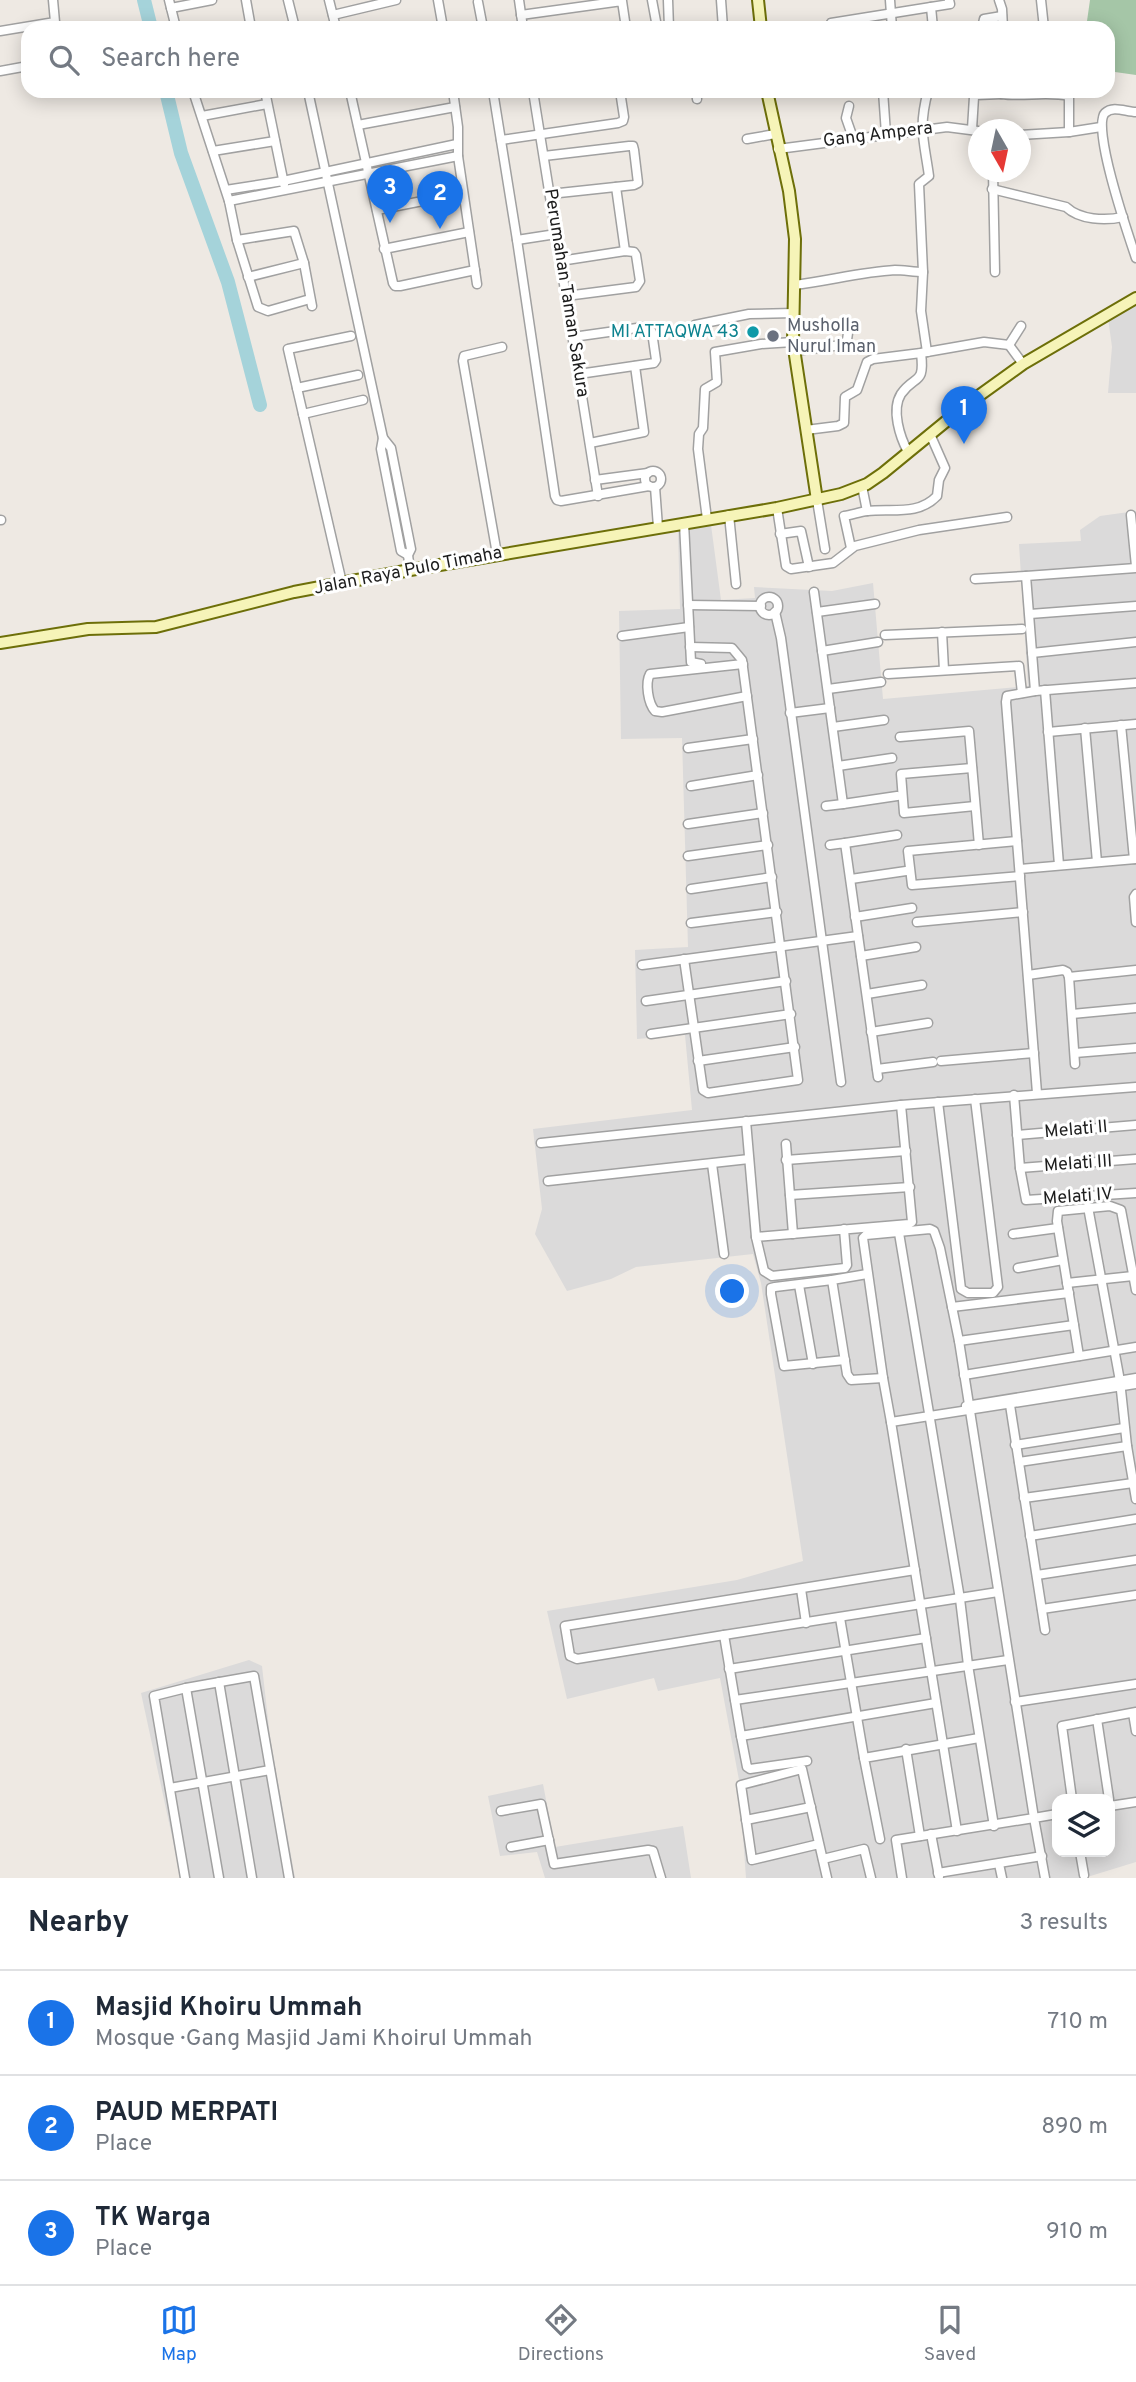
<!DOCTYPE html>
<meta charset="utf-8">
<style>
:root{--surface:#fff;--page:#f6f6f7;--text:#1f2937;--muted:#747a83;--line:#e0e1e3;--accent:#1a73e8}
body{margin:0;font-family:Overpass,sans-serif;background:var(--page);color:var(--text)}
.controls{position:absolute;right:21px;bottom:21px;display:grid;overflow:hidden;border-radius:14px;box-shadow:0 4px 18px #0003}
.controls button{width:63px;height:63px;display:grid;place-items:center;padding:0;border:0;border-bottom:2px solid var(--line);background:var(--surface);color:var(--text);font:35px sans-serif}
.compass{position:absolute;left:968px;top:119px;width:63px;height:63px;border-radius:50%;background:var(--surface);box-shadow:0 4px 18px #0003;rotate:171deg}
.you{position:absolute;left:733px;top:1292px;width:24px;height:24px;margin:-18px;border:5px solid #fff;border-radius:50%;background:#1a73e8;box-shadow:0 0 0 10px #1a73e833}
.badge{display:grid;place-items:center;width:46px;height:46px;border-radius:50%;background:var(--accent);color:#fff;font-size:23px;font-weight:700}
.pin{position:absolute;translate:-50% -58px;filter:drop-shadow(0 2px 4px #0008)}
.pin::after{content:'';position:absolute;top:37px;width:24px;height:21px;background:inherit;clip-path:polygon(0 0,100% 0,50% 100%)}
.list{margin:0;padding:0;list-style:none}
h2{display:flex;justify-content:space-between;align-items:center;height:91px;margin:0;padding:0 28px;font-size:30px}
h2 small{font-size:23px;font-weight:400;color:var(--muted)}
.list li{display:grid;grid-template-columns:46px 1fr auto;gap:21px;align-items:center;box-sizing:border-box;height:105px;padding:0 28px;border-top:2px solid var(--line)}
.list b{display:block;font-size:26px;white-space:nowrap}
.list p{margin:0;font-size:23px;white-space:nowrap;color:var(--muted)}
.list em{font-size:23px;font-style:normal;color:var(--muted)}
.icon{flex:none;width:38px;height:38px;fill:none;stroke:currentColor;stroke-width:2;stroke-linecap:round;stroke-linejoin:round}
.map{position:relative;flex:none;width:1136px;height:1878px;overflow:hidden}
.search{position:absolute;background:var(--surface);box-shadow:0 4px 18px #0003;left:21px;right:21px;top:21px;height:77px;display:flex;align-items:center;gap:18px;box-sizing:border-box;padding:0 24px;border-radius:21px;color:var(--muted);font-size:26px}
.sheet{height:406px;background:var(--surface)}
nav{display:flex;justify-content:space-around;align-items:center;box-sizing:border-box;height:98px;border-top:2px solid var(--line);background:var(--surface);font-size:19px;color:var(--muted)}
nav a{display:grid;justify-items:center;gap:4px}
nav .on{color:var(--accent)}
.map>svg:first-child{display:block}
</style>
<div class="map">
<svg width="1136" height="1878" viewBox="0 0 1136 1878">
<rect width="100%" height="100%" fill="#eee9e3"/>
<g fill="#dbdada" fill-rule="evenodd">
<path d="M1136 306V393H1108L1112 347 1108 318Z"/>
<path d="M1136 511V1862L1084 1878H746L739 1780 720 1678 658 1691 654 1678 567 1699 547 1611 737 1580 803 1561 761 1283 753 1254 636 1267 611 1279 567 1291 535 1234 542 1209 533 1129 692 1110 685 1035 637 1039 635 950 688 947 682 738 621 739 619 611 680 609 678 531 711 525 721 600 755 598 754 587 832 591 873 583 883 699 1028 686 1019 544 1081 541 1080 530 1100 516ZM1057 1799H1110V1852H1057Z"/>
<path d="M249 1660 262 1666 270 1737 295 1878H181L141 1693Z"/>
<path d="M543 1784 555 1847 683 1826 691 1878H545L537 1852 500 1856 488 1796Z"/>
</g>
<path fill="#a5c6a7" d="M1090 0H1136V75L1108 71V28H1086Z"/>
<g fill="none" stroke-linecap="round" stroke-linejoin="round">
<g stroke="#a5d3da" stroke-width="14">
<path d="M144 0 151 28"/>
<path d="M166 91 181 153 228 282 260 405"/>
</g>
<defs>
<g id="street">
<path d="M169 0 176 28"/>
<path d="M246 0 251 28"/>
<path d="M288 0 295 28"/>
<path d="M329 0 336 28"/>
<path d="M438 0 443 28"/>
<path d="M519 0 523 28"/>
<path d="M652 0 657 27"/>
<path d="M668 0 669 28"/>
<path d="M721 0 723 28"/>
<path d="M890 0 892 28"/>
<path d="M999 0 1002 9 1003 28"/>
<path d="M1041 0 1044 28"/>
<path d="M478 2 483 28"/>
<path d="M171 8 212 0"/>
<path d="M333 15 396 0"/>
<path d="M521 15 622 1 626 28"/>
<path d="M828 28 831 23 931 7"/>
<path d="M933 28 931 7 950 4 949 0"/>
<path d="M982 28 984 19 1002 16"/>
<path d="M0 31 55 22 53 0"/>
<path d="M0 71 28 66"/>
<path d="M193 91 229 201 237 240 258 307 268 311 310 299"/>
<path d="M265 91 284 184"/>
<path d="M308 91 383 438 381 449 401 551 408 555"/>
<path d="M350 91 393 283 395 286H400L475 270"/>
<path d="M453 91 458 127V156L477 284"/>
<path d="M493 91 517 240 555 496 557 500 561 501 649 486"/>
<path d="M533 91 598 496"/>
<path d="M696 91 697 99"/>
<path d="M883 91 886 134"/>
<path d="M1069 91V132"/>
<path d="M533 93 548 91"/>
<path d="M1001 94C1024 97 1047 91 1069 96"/>
<path d="M849 106 846 118 853 138"/>
<path d="M1136 112C1126 112 1113 105 1105 113 1091 127 1129 237 1136 258"/>
<path d="M202 116 267 104"/>
<path d="M358 125 455 107"/>
<path d="M972 129 974 97 977 95 1001 94 1004 91"/>
<path d="M1020 135 1069 132 1101 127"/>
<path d="M747 139 775 134"/>
<path d="M501 140 618 123 623 121 624 117 620 91"/>
<path d="M778 149 947 127 978 131"/>
<path d="M213 151 275 141"/>
<path d="M544 156 629 146H633L634 150 638 183 634 185 550 194"/>
<path d="M993 172 995 272"/>
<path d="M616 187 625 251"/>
<path d="M992 189 1066 207C1080 220 1105 221 1123 217"/>
<path d="M226 190 283 181 457 144"/>
<path d="M229 201 458 156"/>
<path d="M377 210 463 193"/>
<path d="M237 240 294 231 304 263 312 306"/>
<path d="M517 240 556 234"/>
<path d="M384 249 469 232"/>
<path d="M560 261 625 251 634 252 636 255 640 281 636 287 566 296"/>
<path d="M248 277 304 263"/>
<path d="M794 285C828 281 861 272 895 270 904 270 914 272 923 272"/>
<path d="M695 325 749 314 794 313"/>
<path d="M573 337 644 327 652 332 656 360 654 363 579 374"/>
<path d="M1009 345 1021 326"/>
<path d="M794 351 842 345 847 340 848 333"/>
<path d="M927 352 921 311 923 272 919 184 929 176C924 140 918 128 928 91"/>
<path d="M297 388 358 375"/>
<path d="M303 414 363 400"/>
<path d="M806 430 838 426 844 423 845 397 857 390 867 362 873 359 921 353 984 342 1009 345 1023 364"/>
<path d="M383 438 391 448 411 549 408 555 410 570"/>
<path d="M590 443 644 432 635 366"/>
<path d="M908 452C900 437 891 410 901 394 915 374 925 386 921 353"/>
<circle cx="653" cy="479" r="8"/>
<path d="M595 480 648 473"/>
<path d="M862 486 867 511"/>
<path d="M655 487 658 527"/>
<path d="M817 500 825 549"/>
<path d="M777 508 786 566 791 569 833 563 855 546 919 530 1007 517"/>
<path d="M729 515 736 584"/>
<path d="M1131 515 1136 566"/>
<path d="M707 519 698 449 699 434 703 428 705 389 717 382 715 352 761 344 793 342"/>
<path d="M0 520H1"/>
<path d="M684 523 691 662 701 664"/>
<path d="M780 534 801 531 809 567"/>
<path d="M851 548 844 516C852 515 859 512 867 511 891 508 918 516 937 496L939 480 945 468 930 434"/>
<path d="M497 554 463 361 464 356 502 347"/>
<path d="M975 579 1026 576"/>
<path d="M342 583 288 349 351 336"/>
<path d="M814 592 843 804 897 796"/>
<circle cx="769" cy="606" r="9"/>
<path d="M688 605 761 606"/>
<path d="M775 612 781 638 841 1082"/>
<path d="M817 612 875 604"/>
<path d="M1030 614 1136 606"/>
<path d="M942 632 944 670"/>
<path d="M885 635 1022 629"/>
<path d="M622 636 689 627"/>
<path d="M822 651 878 642"/>
<path d="M1032 653 1136 642"/>
<path d="M743 664 650 674C645 683 648 703 655 711L662 712 747 696"/>
<path d="M888 674 1019 666 1022 693"/>
<path d="M828 689 881 682"/>
<path d="M1045 690 1059 865"/>
<path d="M1035 691 1026 576 1136 568"/>
<path d="M790 713 830 708"/>
<path d="M1121 725 1134 859"/>
<path d="M833 727 884 720"/>
<path d="M1085 728 1097 862"/>
<path d="M1048 732 1136 724"/>
<path d="M900 737 969 731 979 845"/>
<path d="M688 748 753 739"/>
<path d="M838 766 892 758"/>
<path d="M972 768 901 774 904 813 975 806"/>
<path d="M691 786 758 775"/>
<path d="M826 806 843 804"/>
<path d="M688 824 763 813"/>
<path d="M1017 841 908 851 912 885 1020 876"/>
<path d="M845 843 897 835"/>
<path d="M830 845 845 843 878 1077"/>
<path d="M688 856 768 845"/>
<path d="M1020 869 1136 859"/>
<path d="M851 879 906 871"/>
<path d="M691 889 772 877"/>
<path d="M1136 894 1134 897 1136 922"/>
<path d="M855 917 912 908"/>
<path d="M917 922 1023 912"/>
<path d="M691 923 777 912"/>
<path d="M861 956 916 947"/>
<path d="M684 959 703 1090 708 1093 798 1080 742 660 732 648 690 647"/>
<path d="M642 965 858 936"/>
<path d="M1028 975 1063 970 1067 972 1069 977 1075 1064"/>
<path d="M1069 977 1136 970"/>
<path d="M867 994 922 985"/>
<path d="M646 1001 786 981"/>
<path d="M1072 1014 1136 1008"/>
<path d="M871 1032 928 1023"/>
<path d="M651 1034 791 1014"/>
<path d="M1075 1053 1136 1048"/>
<path d="M698 1061 795 1047"/>
<path d="M941 1061 1034 1053"/>
<path d="M877 1069 933 1062"/>
<path d="M1037 1093 1006 702 1007 696 1035 691 1136 683"/>
<path d="M1014 1095 1020 1168 1026 1200 1136 1193"/>
<path d="M938 1102 961 1289 968 1293H993L998 1287 975 1099"/>
<path d="M746 1121 756 1237"/>
<path d="M1017 1135 1136 1125"/>
<path d="M541 1143 901 1105 1136 1087"/>
<path d="M786 1144 793 1234"/>
<path d="M786 1160 906 1151"/>
<path d="M712 1164 724 1254"/>
<path d="M1020 1168 1136 1159"/>
<path d="M548 1181 749 1159"/>
<path d="M790 1195 910 1187"/>
<path d="M1088 1207 1120 1381 1127 1446 1136 1499"/>
<path d="M844 1229 847 1265 845 1268 772 1276 764 1271 756 1237 909 1224 912 1222 901 1105"/>
<path d="M899 1233 960 1599 968 1665 994 1826"/>
<path d="M1013 1234 1058 1228"/>
<path d="M1018 1268 1063 1260"/>
<path d="M867 1274 832 1280 847 1374 851 1380 883 1378"/>
<path d="M832 1280 775 1287 771 1288V1294L784 1366 845 1360"/>
<path d="M1067 1283 1133 1276"/>
<path d="M799 1285 813 1364"/>
<path d="M952 1307 1069 1293"/>
<path d="M959 1341 1074 1325"/>
<path d="M1079 1356 1057 1221 1058 1211 1110 1206 1121 1210 1136 1290"/>
<path d="M964 1375 1136 1347"/>
<path d="M1010 1405 1045 1630"/>
<path d="M966 1406 1136 1378"/>
<path d="M891 1422 883 1378 863 1238 866 1235 930 1229 934 1231 940 1248 959 1341 1034 1818 896 1840 902 1878"/>
<path d="M1015 1445 1124 1428"/>
<path d="M1019 1462 1127 1446"/>
<path d="M1024 1498 1133 1483"/>
<path d="M1030 1536 1136 1519"/>
<path d="M915 1570 565 1626 570 1656 577 1659 724 1635 741 1736 936 1703"/>
<path d="M1037 1575 1136 1560"/>
<path d="M801 1589 806 1623"/>
<path d="M1042 1609 1136 1595"/>
<path d="M840 1618 864 1758"/>
<path d="M724 1635 998 1592"/>
<path d="M729 1669 926 1638"/>
<path d="M219 1682 252 1878"/>
<path d="M186 1688 219 1878"/>
<path d="M735 1700 1008 1660"/>
<path d="M1015 1702 1136 1684"/>
<path d="M1133 1713 1136 1731"/>
<path d="M1097 1719 1109 1799"/>
<path d="M741 1736 747 1767 750 1769 807 1761"/>
<path d="M906 1749 920 1836"/>
<path d="M170 1788 270 1770"/>
<path d="M1072 1799 1062 1726 1136 1712"/>
<path d="M1110 1806 1136 1802"/>
<path d="M501 1811 541 1804 554 1864 648 1850 653 1851 661 1878"/>
<path d="M746 1820 811 1807"/>
<path d="M957 1831 891 1422 1136 1384"/>
<path d="M931 1834 939 1876"/>
<path d="M880 1839 864 1758 979 1738"/>
<path d="M819 1844 752 1860 741 1785 802 1769 827 1878"/>
<path d="M511 1847 549 1840"/>
<path d="M1080 1852 1084 1875"/>
<path d="M823 1859 864 1849 871 1878"/>
<path d="M999 1864 1002 1878"/>
<path d="M938 1873 1042 1856"/>
<path d="M185 1878 154 1696 186 1688 254 1676 289 1878"/>
<path d="M1045 1878 1034 1818 1057 1814"/>
</g>
<g id="secondary">
<path d="M758 0 761 28"/>
<path d="M767 91 789 191 795 239 793 342 817 500"/>
<path d="M0 643 88 629 156 627 294 592 410 570 777 508 841 494 867 484 883 473 966 405 1023 364 1136 298"/>
</g>
</defs>
<use href="#street" stroke="#a1a1a1" stroke-width="11"/>
<use href="#secondary" stroke="#6d6f09" stroke-width="14"/>
<use href="#street" stroke="#fff" stroke-width="8"/>
<use href="#secondary" stroke="#f6f4b8" stroke-width="10"/>
</g>
<circle fill="#0f9aa8" stroke="#fff" stroke-width="2.5" cx="753" cy="332" r="7"/>
<circle fill="#6b7280" stroke="#fff" stroke-width="2.5" cx="773" cy="336" r="7"/>
<g text-anchor="middle" dominant-baseline="central" stroke-width="6" stroke-linejoin="round" paint-order="stroke">
<g font-size="18" fill="#1d1d1d" stroke="#fff">
<text transform="translate(878 135) rotate(-7)">Gang Ampera</text>
<text transform="translate(566 293) rotate(81)">Perumahan Taman Sakura</text>
<text transform="translate(408 571) rotate(-11)">Jalan Raya Pulo Timaha</text>
<text transform="translate(1076 1130) rotate(-5)">Melati II</text>
<text transform="translate(1078 1164) rotate(-4)">Melati III</text>
<text transform="translate(1078 1197) rotate(-4)">Melati IV</text>
</g>
<g font-size="18" fill="#5b616d" stroke="#fff" text-anchor="start">
<text x="787" y="326">Musholla<tspan x="787" dy="21">Nurul Iman</tspan></text>
</g>
<g font-size="18" fill="#0d838f" stroke="#fff" text-anchor="end">
<text x="739" y="332">MI ATTAQWA 43</text>
</g>
</g>
</svg>
<div class="controls">
<button><svg class="icon" aria-label="layers" viewBox="0 0 24 24"><path d="M12 4l9 5-9 5-9-5zM3 14l9 5 9-5"/></svg></button>
</div>
<svg class="compass" viewBox="-18 -18 36 36"><path d="M0-13l5 13h-10z" fill="#e53935"/><path d="M0 13l5-13h-10z" fill="#747a83"/></svg>
<div class="you"></div>
<div class="pin badge" style="left:964px;top:444px">1</div>
<div class="pin badge" style="left:440px;top:229px">2</div>
<div class="pin badge" style="left:390px;top:223px">3</div>
<div class="search"><svg class="icon" aria-label="search" viewBox="0 0 24 24"><circle cx="10" cy="10" r="6"/><path d="M15 15l6 6"/></svg>Search here</div>
</div>
<section class="sheet">
<h2>Nearby<small>3 results</small></h2>
<ul class="list">
<li><span class="badge">1</span><div><b>Masjid Khoiru Ummah</b><p>Mosque · Gang Masjid Jami Khoirul Ummah</p></div><em>710 m</em></li>
<li><span class="badge">2</span><div><b>PAUD MERPATI</b><p>Place</p></div><em>890 m</em></li>
<li><span class="badge">3</span><div><b>TK Warga</b><p>Place</p></div><em>910 m</em></li>
</ul>
</section>
<nav>
<a class="on"><svg class="icon" aria-label="map" viewBox="0 0 24 24"><path d="M3 6l6-2 6 2 6-2v14l-6 2-6-2-6 2zM9 4v14M15 6v14"/></svg>Map</a>
<a><svg class="icon" aria-label="directions" viewBox="0 0 24 24"><path d="M12 3l9 9-9 9-9-9zM9 14v-3h6M13 9l2 2-2 2"/></svg>Directions</a>
<a><svg class="icon" aria-label="saved" viewBox="0 0 24 24"><path d="M7 4h10v16l-5-4-5 4z"/></svg>Saved</a>
</nav>
